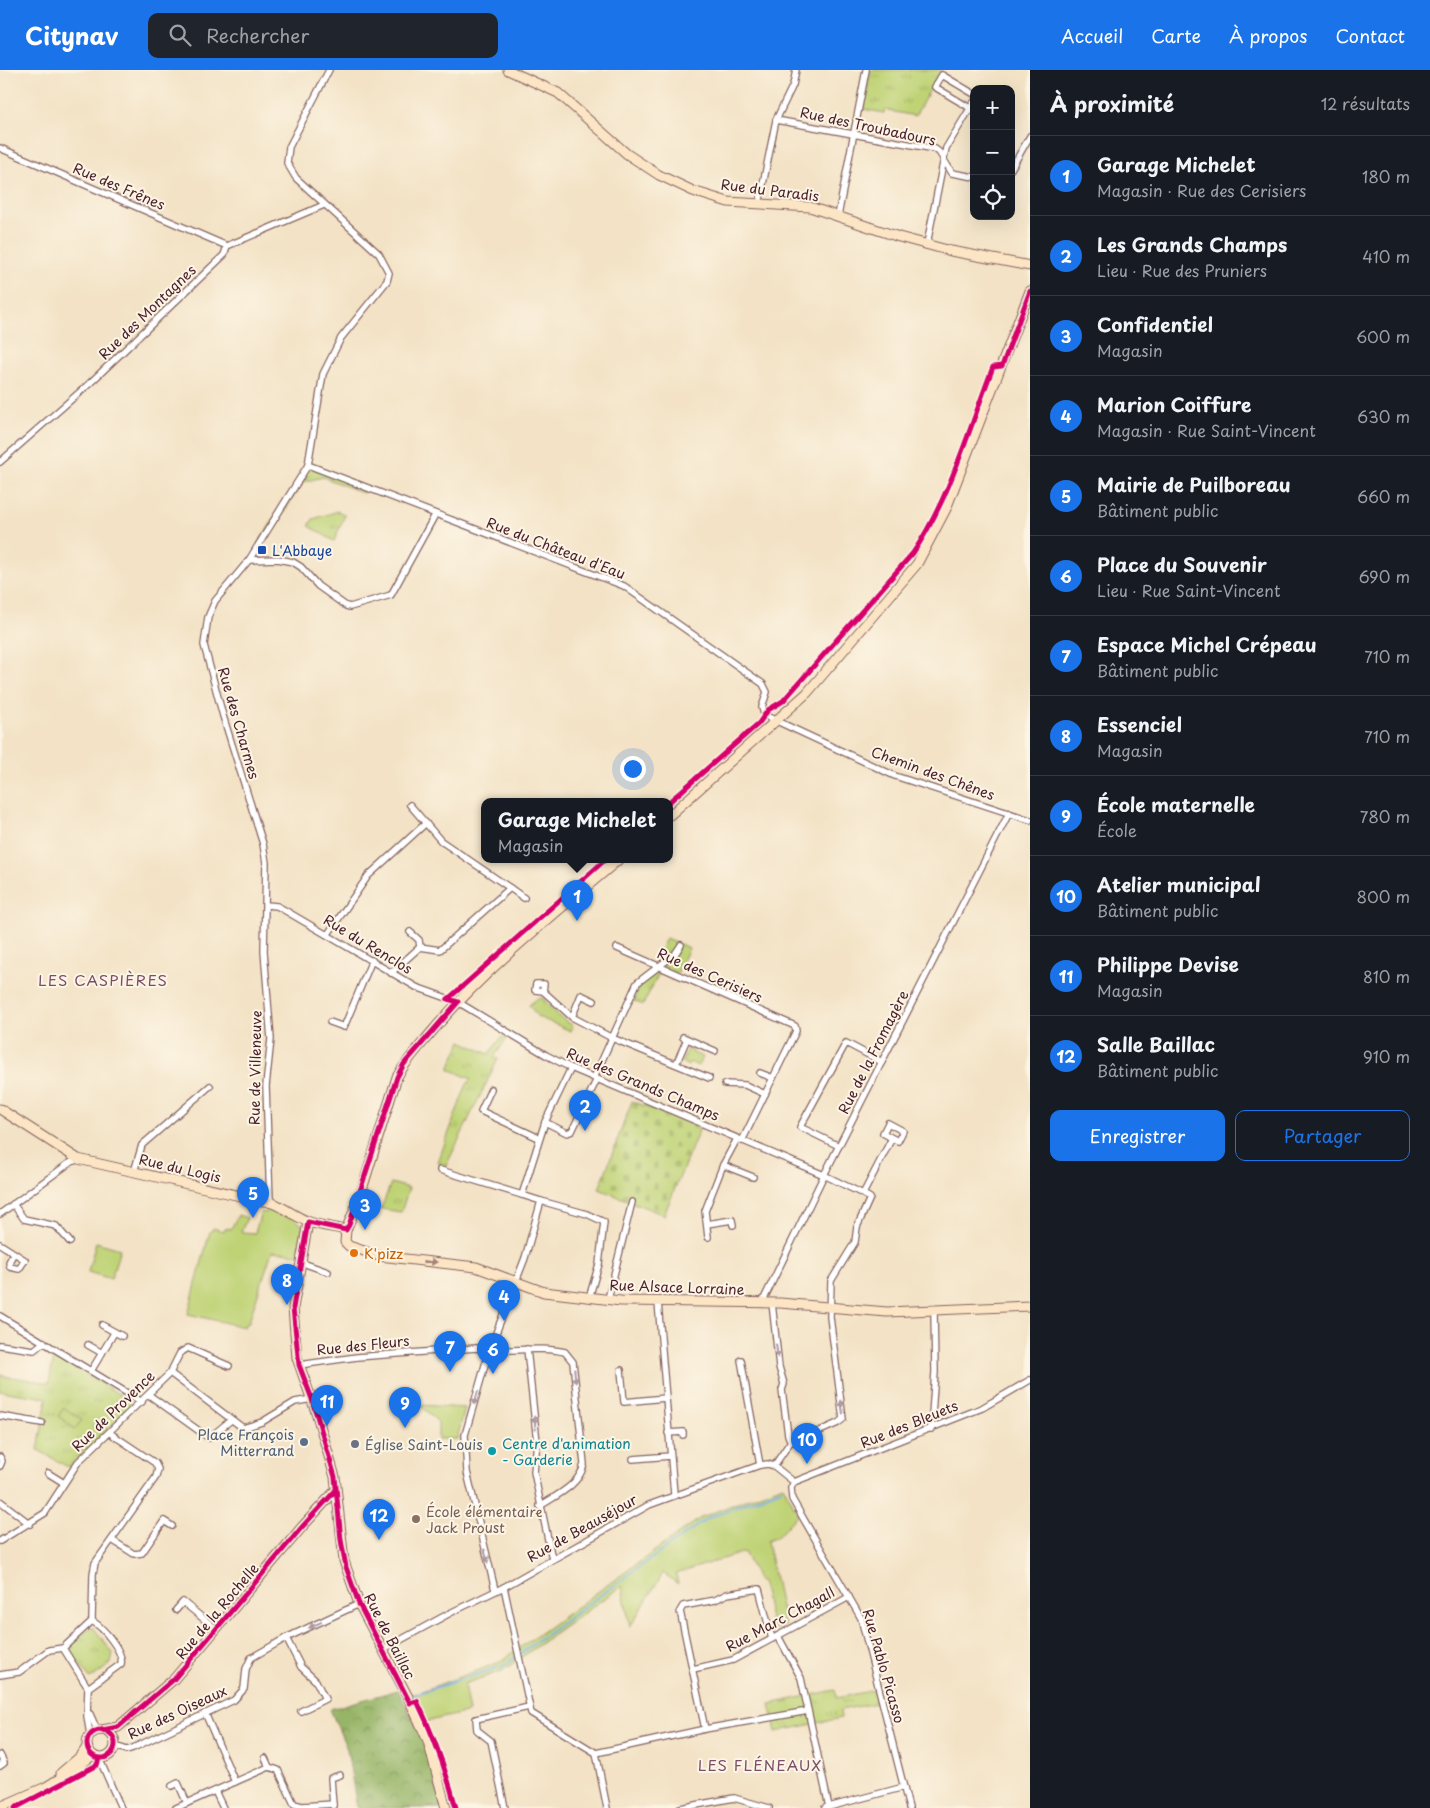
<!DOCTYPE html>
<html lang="fr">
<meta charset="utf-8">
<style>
:root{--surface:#171b24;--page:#20242c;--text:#f1f3f6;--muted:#9ea1a6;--line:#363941;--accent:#1a73e8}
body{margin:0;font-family:"Playpen Sans",sans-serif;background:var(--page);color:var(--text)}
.controls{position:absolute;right:15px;top:15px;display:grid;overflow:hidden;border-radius:10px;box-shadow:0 5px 20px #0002}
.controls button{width:45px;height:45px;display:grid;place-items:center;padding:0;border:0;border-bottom:1px solid var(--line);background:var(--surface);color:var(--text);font:25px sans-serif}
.you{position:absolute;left:632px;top:698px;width:18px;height:18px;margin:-12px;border:4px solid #fff;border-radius:50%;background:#1a73e8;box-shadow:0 0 0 8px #1a73e833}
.badge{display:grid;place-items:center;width:32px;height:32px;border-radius:50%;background:var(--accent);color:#fff;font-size:16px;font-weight:700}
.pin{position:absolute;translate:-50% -41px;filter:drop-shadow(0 1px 2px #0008)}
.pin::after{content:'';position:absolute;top:26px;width:18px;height:15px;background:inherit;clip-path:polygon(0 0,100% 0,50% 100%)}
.popup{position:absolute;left:481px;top:728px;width:192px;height:65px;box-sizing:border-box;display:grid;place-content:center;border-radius:10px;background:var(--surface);filter:drop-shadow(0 1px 4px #0005);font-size:16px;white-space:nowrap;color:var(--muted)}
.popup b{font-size:19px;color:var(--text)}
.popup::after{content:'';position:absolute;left:50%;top:100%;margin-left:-10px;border:10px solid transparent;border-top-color:var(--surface)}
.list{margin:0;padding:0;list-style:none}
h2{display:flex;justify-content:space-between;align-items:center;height:65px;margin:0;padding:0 20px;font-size:21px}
h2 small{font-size:16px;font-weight:400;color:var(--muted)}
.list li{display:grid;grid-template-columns:32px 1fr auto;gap:15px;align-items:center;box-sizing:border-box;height:80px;padding:0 20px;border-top:1px solid var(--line)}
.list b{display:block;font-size:19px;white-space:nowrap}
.list p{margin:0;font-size:16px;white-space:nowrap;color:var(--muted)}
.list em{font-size:16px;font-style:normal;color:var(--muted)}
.actions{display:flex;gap:10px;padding:15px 20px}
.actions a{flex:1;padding:11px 0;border:1px solid var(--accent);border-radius:10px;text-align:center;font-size:18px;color:var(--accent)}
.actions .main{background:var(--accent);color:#fff}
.icon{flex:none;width:28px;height:28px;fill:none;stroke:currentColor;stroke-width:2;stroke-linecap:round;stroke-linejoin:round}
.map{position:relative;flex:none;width:1030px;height:1738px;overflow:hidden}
header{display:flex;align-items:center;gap:30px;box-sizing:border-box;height:70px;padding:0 25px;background:var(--accent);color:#fff}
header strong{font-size:24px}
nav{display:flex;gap:28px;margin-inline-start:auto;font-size:18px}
.search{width:350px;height:45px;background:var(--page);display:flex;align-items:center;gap:12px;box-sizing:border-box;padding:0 18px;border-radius:10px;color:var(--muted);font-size:19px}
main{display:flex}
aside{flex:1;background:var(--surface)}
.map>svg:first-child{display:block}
</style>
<header>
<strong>Citynav</strong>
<div class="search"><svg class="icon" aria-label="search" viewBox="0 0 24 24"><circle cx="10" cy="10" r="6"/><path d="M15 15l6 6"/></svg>Rechercher</div>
<nav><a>Accueil</a><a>Carte</a><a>À propos</a><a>Contact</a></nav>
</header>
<main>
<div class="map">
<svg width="1030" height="1738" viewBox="0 0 1030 1738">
<defs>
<pattern id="grass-tufts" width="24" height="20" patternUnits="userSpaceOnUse" patternTransform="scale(1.25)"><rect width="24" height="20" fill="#bfd376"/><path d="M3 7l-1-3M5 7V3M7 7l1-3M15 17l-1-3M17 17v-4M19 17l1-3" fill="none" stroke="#a6b566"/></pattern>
<pattern id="forest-crowns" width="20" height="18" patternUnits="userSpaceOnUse" patternTransform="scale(1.25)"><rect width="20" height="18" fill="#97b567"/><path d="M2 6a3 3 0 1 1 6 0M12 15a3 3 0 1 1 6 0" fill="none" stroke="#7d9355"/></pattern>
<pattern id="cemetery-stones" width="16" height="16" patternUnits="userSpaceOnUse" patternTransform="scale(1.25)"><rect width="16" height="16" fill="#bfd376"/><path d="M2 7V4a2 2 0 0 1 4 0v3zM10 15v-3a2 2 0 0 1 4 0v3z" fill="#a6b566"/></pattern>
</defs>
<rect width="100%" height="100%" fill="#fcf5e5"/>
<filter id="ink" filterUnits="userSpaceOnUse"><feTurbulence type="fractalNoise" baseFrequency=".02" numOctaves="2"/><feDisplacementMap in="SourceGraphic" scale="10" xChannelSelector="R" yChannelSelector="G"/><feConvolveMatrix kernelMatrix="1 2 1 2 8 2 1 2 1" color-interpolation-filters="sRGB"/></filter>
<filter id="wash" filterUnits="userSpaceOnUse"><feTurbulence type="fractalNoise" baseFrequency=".0096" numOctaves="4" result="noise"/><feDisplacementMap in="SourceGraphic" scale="20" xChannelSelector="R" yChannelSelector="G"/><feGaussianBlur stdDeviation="1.12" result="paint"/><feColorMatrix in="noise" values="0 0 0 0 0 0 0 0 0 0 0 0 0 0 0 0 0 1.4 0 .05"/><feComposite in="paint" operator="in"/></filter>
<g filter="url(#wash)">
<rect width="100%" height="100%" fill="#f3e2c5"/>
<g fill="url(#grass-tufts)" stroke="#847950">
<path d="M871 0H941L915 46 885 40 884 43 863 39Z"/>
<path d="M308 395 366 417 363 423 323 407 303 412 264 473 258 474Z"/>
<path d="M338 441 345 445 334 471 309 456 313 449Z"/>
<path d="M666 868 689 878 677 904 655 892Z"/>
<path d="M656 902 659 903 643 935 633 931 642 912Z"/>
<path d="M538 928H543L555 943 573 956 571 961 538 947 529 935Z"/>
<path d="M504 964 508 967 494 987 498 989 446 1096 442 1098 438 1092 466 1016 471 1009 449 999 461 971 489 984Z"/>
<path d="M688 977 692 978 691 982 703 987 698 996 690 992 688 996 682 992Z"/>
<path d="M391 1113 409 1118 401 1142 381 1139Z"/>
<path d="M54 1285 132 1332 131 1337 68 1397 38 1380 47 1328 0 1321V1305L49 1313Z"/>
<path d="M93 1557 113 1583 111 1594 90 1609 74 1587 72 1588 69 1581 74 1570Z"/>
<path d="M835 1620 837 1628 874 1620 877 1633 840 1640 841 1648 776 1662 770 1634Z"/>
</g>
<path fill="url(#forest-crowns)" stroke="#706a49" d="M398 1620 425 1674 442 1738H357L347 1679 330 1639Z"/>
<path fill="url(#cemetery-stones)" stroke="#847950" d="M632 1031 700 1058 664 1145 599 1119Z"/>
<g fill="#bfd376" stroke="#847950">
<path d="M268 1138 292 1146 303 1156 297 1184 272 1181 248 1254H245L244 1257 188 1244 210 1161H212L213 1158 224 1161 225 1158 231 1159 238 1145 247 1148 241 1162 255 1163 261 1142 266 1143Z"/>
<path d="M96 1172 120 1179 111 1209 88 1202Z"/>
<path d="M420 1335 465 1338 457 1369H438V1352Z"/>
<path d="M64 1338 82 1350 75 1359 58 1346Z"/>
<path d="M783 1415 798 1444 777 1467 767 1471 785 1556 772 1559 762 1511H759L744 1482 676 1504 678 1514 663 1503 630 1557 622 1516 502 1601 464 1614 469 1642 424 1652 411 1625 500 1592 702 1447Z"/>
</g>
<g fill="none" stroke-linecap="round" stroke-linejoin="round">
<path stroke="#7daee8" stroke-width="2" d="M410 1626 503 1596 706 1449 781 1419"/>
</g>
</g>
<g filter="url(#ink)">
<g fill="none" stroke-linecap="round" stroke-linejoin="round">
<defs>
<g id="street">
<path d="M970 38 935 17 942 5 974 24"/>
<path d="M776 50 935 79 939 82 952 103 974 107"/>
<path d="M0 78 227 176"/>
<path d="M1011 99 1030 66"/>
<path d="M759 134 776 50 793 15 796 0"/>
<path d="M838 146 866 0"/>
<path d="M927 174 946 78 974 32"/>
<path d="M0 392 89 314 224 185 227 176 324 135"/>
<path d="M308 395 624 516 763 614 767 622 762 637 764 645 895 706 1030 750"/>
<path d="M249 490 278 489 293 492 301 497 318 516 346 536 350 537 391 525 435 445"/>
<path d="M510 818 524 828"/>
<path d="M266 835 277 836 286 841 416 917 458 932 546 985 571 998 824 1105 863 1124 892 1068 898 1071 903 1061 888 1053 883 1063 892 1068"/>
<path d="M410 862 419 870 420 877"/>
<path d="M328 864 368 806 426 753"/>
<path d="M617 878 795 956 796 961 742 1071"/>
<path d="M391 903 420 877 440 880 510 818 441 771 410 735"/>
<path d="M543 921 535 920 536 914H544L543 921 572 947 612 968 709 1008"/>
<path d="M572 947 581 925 594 931"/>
<path d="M330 952 344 957 372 890"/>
<path d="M683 967 715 981"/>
<path d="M676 994 687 969"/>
<path d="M760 1003 773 1008"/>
<path d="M594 1008 637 913 675 884 681 875"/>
<path d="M725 1014 745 1015 765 1024"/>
<path d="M491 1019 481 1041 539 1068"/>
<path d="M545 1052 567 1063 572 1061 597 1009"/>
<path d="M839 1076 800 1057 846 973 882 992"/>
<path d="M723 1095 753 1107"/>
<path d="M440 1100 522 1125"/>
<path d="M134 1102 142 1075 210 1016"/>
<path d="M270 1131 266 1016 271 969 264 881 266 793 263 774 223 646 204 575 208 547 215 531 249 490 308 395 323 304 341 268 387 211 389 203 379 184 296 108 287 93 289 77 329 0"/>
<path d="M541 1131 587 1144 604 1152 599 1194 589 1228"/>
<path d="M13 1134 24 1149 56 1156 70 1172"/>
<path d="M0 1144 68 1094 78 1089"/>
<path d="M707 1154 732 1150 733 1155"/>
<path d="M708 1167 705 1141 723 1095 737 1069"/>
<path d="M0 1174 25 1190 19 1199 10 1197 9 1192 14 1183"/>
<path d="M300 1192 328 1202"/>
<path d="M608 1229 632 1132"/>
<path d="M658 1232 674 1424"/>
<path d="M762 1233 824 1105 1009 743"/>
<path d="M772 1233 779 1297 784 1314 782 1320 788 1365 790 1370 795 1372 838 1353 843 1349 830 1247 831 1211 855 1172 857 1157 870 1128 863 1124"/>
<path d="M0 1246 142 1332"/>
<path d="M102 1255 122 1266"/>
<path d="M0 1275 34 1280 44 1272"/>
<path d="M88 1275 102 1283"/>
<path d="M527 1279 537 1372 534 1402 552 1489"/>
<path d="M489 1281 525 1188 541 1131 522 1125 545 1052 571 998"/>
<path d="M489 1281 465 1365 467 1402 495 1520"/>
<path d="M741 1290 760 1395"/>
<path d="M299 1295 357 1287 476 1278C505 1284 536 1275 565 1282L573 1292 584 1394C580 1415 557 1425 540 1436"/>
<path d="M621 1300 624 1332 665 1328"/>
<path d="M91 1301 114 1263"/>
<path d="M170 1303 180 1283 188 1278 229 1296"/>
<path d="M149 1325 209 1368 231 1350"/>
<path d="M0 1346 42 1353"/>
<path d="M931 1359 935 1302 934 1241"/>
<path d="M668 1363 683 1362V1365"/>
<path d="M0 1387 2 1391 0 1396"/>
<path d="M633 1389 670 1386"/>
<path d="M774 1396 794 1412"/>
<path d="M48 1403 64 1413"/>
<path d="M794 1412 791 1418 792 1429 861 1548 909 1738"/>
<path d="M794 1412 982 1338 1030 1310"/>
<path d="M0 1431 30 1454"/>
<path d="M112 1470 134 1484 142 1483 164 1451 172 1456"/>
<path d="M0 1471 45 1443 78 1392 170 1303 243 1358 262 1352 295 1332 312 1329"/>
<path d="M504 1517 531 1643 596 1683 607 1738"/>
<path d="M176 1540 183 1532 216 1559"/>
<path d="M778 1566 801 1608 829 1737"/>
<path d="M286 1568 301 1597 316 1611 325 1629 301 1641"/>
<path d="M384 1579 450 1543 504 1517 649 1435 760 1395 768 1394 774 1396 791 1371"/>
<path d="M693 1599 733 1590 849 1527"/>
<path d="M0 1605 19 1602 49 1580 63 1578"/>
<path d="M88 1618 63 1578 92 1551"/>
<path d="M205 1643 235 1712"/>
<path d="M90 1644 97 1660"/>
<path d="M705 1659 808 1641"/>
<path d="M90 1665 87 1646 88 1618 121 1594C124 1582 103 1557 92 1551L93 1504 95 1493 156 1407 158 1399 155 1393 110 1363"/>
<path d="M115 1676 127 1680 133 1678 234 1630 244 1619 246 1599 251 1588 286 1568 359 1534"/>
<path d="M596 1683 705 1659 680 1541 683 1536 715 1530 727 1524 759 1519 772 1569"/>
<path d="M0 1685 4 1693 0 1696"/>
<path d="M99 1688 121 1738"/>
<path d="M269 1697 278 1700 294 1734 302 1736 333 1734"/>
<path d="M172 1716 178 1713 187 1733"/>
<path d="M215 1721 223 1738"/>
<path d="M333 1736 331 1708 340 1705"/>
<path d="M176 1738 269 1697 265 1688"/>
<path d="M505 1738 491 1671 477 1660 476 1649 529 1637"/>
<path d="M680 1738 734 1728 769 1738"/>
<path d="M825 1738 904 1717"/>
</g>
<g id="secondary">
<path d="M508 0 558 23 627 84 659 105 693 121 728 132 810 137 899 167 951 181 1030 196"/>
<path d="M670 745 807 623 917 494 946 439 1030 221"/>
<path d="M0 1039 78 1089 262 1131C275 1130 293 1146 307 1151 319 1156 333 1157 346 1160L359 1129 397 1007C407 989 422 974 435 958 489 895 555 844 618 790"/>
<path d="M308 1152 293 1238 297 1288 317 1345 335 1407 344 1491 359 1534 408 1627 428 1671 446 1738"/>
<path d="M346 1160 345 1172 349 1176 379 1186 476 1197 544 1222 621 1231 780 1233 887 1242 1030 1236"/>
<path d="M102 1660 118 1657 174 1609 302 1457 336 1420"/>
<circle cx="101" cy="1674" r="14"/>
<path d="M61 1703 81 1686 87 1677"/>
<path d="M0 1737 46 1717 75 1699 93 1685"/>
</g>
</defs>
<use href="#street" stroke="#856361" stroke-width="8"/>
<use href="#secondary" stroke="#856361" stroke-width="11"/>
<use href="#street" stroke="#fff" stroke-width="5.5"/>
<use href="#secondary" stroke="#fce5c4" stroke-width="9"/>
<defs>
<g id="cycleway">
<path d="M669 732 759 653 768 640 783 631 913 483C950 428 969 359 993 297L1002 296 1030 221"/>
<path d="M448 929 458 932 404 994 397 1007 349 1155 346 1160 308 1152 293 1238 299 1295 312 1329 335 1407 341 1470 346 1497 359 1534 410 1633 417 1631C434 1666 446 1700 456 1738"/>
<path d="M448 929 605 790"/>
<path d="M102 1660 118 1657 174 1609 302 1457 336 1420"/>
<circle cx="101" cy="1674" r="14"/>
<path d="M15 1738 97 1695 99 1688"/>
</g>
</defs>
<use href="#cycleway" stroke="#fcf5e5" stroke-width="8"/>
<use href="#cycleway" stroke="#d6006c" stroke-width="5"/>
</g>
<defs><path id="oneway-solid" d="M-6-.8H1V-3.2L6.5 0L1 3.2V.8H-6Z" transform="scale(1.25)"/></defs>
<use fill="#a38278" href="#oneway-solid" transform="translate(430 1192)"/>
<g fill="#ae9aa0">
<use href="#oneway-solid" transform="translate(777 1281) rotate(82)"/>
<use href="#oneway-solid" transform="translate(575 1306) rotate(84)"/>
<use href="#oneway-solid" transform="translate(476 1328) rotate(106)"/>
<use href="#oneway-solid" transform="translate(842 1337) rotate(-98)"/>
<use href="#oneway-solid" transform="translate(535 1353) rotate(-96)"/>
<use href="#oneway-solid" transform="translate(486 1486) rotate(76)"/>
<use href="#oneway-solid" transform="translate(315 1555) rotate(155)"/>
</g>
</g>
<rect fill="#1a4fb4" stroke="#fcf5e5" stroke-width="2" x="257" y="475" width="10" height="10" rx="2.5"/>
<circle fill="#e8710a" stroke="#fcf5e5" stroke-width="2" cx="354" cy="1183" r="5"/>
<circle fill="#5c6f8a" stroke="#fcf5e5" stroke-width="2" cx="304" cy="1372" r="5"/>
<circle fill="#6b7280" stroke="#fcf5e5" stroke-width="2" cx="355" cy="1374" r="5"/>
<circle fill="#0f9aa8" stroke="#fcf5e5" stroke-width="2" cx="492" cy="1381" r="5"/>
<circle fill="#8d6e63" stroke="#fcf5e5" stroke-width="2" cx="416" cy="1449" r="5"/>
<g text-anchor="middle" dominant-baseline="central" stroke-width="4" stroke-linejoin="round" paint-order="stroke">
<g font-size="14" fill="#4a1f2b" stroke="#fcf5e5">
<text transform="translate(868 56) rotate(12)">Rue des Troubadours</text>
<text transform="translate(119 116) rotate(23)">Rue des Frênes</text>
<text transform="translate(770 120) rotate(7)">Rue du Paradis</text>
<text transform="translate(147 242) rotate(-44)">Rue des Montagnes</text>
<text transform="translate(556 478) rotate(21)">Rue du Château d'Eau</text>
<text transform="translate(239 653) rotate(74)">Rue des Charmes</text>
<text transform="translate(933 703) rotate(20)">Chemin des Chênes</text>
<text transform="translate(368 874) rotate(31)">Rue du Renclos</text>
<text transform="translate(710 905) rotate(24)">Rue des Cerisiers</text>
<text transform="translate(873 982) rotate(-63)">Rue de la Fromagère</text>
<text transform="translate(255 998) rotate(-89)">Rue de Villeneuve</text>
<text transform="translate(643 1014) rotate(23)">Rue des Grands Champs</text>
<text transform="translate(180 1098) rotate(13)">Rue du Logis</text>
<text transform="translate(677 1217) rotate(2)">Rue Alsace Lorraine</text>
<text transform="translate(363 1275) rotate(-6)">Rue des Fleurs</text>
<text transform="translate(113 1341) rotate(-44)">Rue de Provence</text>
<text transform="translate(909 1354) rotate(-22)">Rue des Bleuets</text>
<text transform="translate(582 1458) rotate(-29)">Rue de Beauséjour</text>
<text transform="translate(217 1541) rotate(-50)">Rue de la Rochelle</text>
<text transform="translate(780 1549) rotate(-28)">Rue Marc Chagall</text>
<text transform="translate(390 1566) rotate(63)">Rue de Baillac</text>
<text transform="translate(884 1596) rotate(74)">Rue Pablo Picasso</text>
<text transform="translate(177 1642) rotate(-25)">Rue des Oiseaux</text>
</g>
<g font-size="14" fill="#164399" stroke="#fcf5e5" text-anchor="start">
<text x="272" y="480">L'Abbaye</text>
</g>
<g font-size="14" fill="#c56008" stroke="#fcf5e5" text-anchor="start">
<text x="364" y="1183">K'pizz</text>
</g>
<g font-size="14" fill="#4e5e75" stroke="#fcf5e5" text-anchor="end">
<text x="294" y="1364">Place François<tspan x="294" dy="16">Mitterrand</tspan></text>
</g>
<g font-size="14" fill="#0d838f" stroke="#fcf5e5" text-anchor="start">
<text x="502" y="1373">Centre d'animation<tspan x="502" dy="16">- Garderie</tspan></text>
</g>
<g font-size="14" fill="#5b616d" stroke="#fcf5e5" text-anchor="start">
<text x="365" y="1374">Église Saint-Louis</text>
</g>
<g font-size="14" fill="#785e54" stroke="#fcf5e5" text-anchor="start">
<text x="426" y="1441">École élémentaire<tspan x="426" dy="16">Jack Proust</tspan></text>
</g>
<g font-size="15" letter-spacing="1" fill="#7a4d69" stroke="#fcf5e5">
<text x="103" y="909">LES CASPIÈRES</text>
<text x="760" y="1694">LES FLÉNEAUX</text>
</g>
</g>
</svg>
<div class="controls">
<button>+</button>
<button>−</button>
<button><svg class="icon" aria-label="locate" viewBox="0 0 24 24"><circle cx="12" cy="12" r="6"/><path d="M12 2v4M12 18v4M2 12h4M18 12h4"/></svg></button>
</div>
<div class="you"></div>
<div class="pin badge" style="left:577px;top:851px">1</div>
<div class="popup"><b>Garage Michelet</b>Magasin</div>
<div class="pin badge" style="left:585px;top:1061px">2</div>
<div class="pin badge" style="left:365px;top:1160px">3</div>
<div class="pin badge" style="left:504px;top:1251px">4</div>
<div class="pin badge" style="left:253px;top:1148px">5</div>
<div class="pin badge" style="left:493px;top:1304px">6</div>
<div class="pin badge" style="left:450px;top:1302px">7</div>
<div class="pin badge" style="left:287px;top:1235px">8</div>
<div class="pin badge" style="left:405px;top:1358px">9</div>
<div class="pin badge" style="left:807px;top:1394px">10</div>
<div class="pin badge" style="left:327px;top:1356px">11</div>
<div class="pin badge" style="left:379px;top:1470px">12</div>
</div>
<aside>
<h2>À proximité<small>12 résultats</small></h2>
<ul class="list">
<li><span class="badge">1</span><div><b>Garage Michelet</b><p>Magasin · Rue des Cerisiers</p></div><em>180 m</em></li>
<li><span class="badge">2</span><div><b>Les Grands Champs</b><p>Lieu · Rue des Pruniers</p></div><em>410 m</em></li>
<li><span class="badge">3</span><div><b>Confidentiel</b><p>Magasin</p></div><em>600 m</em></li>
<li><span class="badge">4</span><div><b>Marion Coiffure</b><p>Magasin · Rue Saint-Vincent</p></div><em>630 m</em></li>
<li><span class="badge">5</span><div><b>Mairie de Puilboreau</b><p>Bâtiment public</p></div><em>660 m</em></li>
<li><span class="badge">6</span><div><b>Place du Souvenir</b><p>Lieu · Rue Saint-Vincent</p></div><em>690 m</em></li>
<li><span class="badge">7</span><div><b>Espace Michel Crépeau</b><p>Bâtiment public</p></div><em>710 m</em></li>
<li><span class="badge">8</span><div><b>Essenciel</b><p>Magasin</p></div><em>710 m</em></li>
<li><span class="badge">9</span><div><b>École maternelle</b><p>École</p></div><em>780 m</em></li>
<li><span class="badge">10</span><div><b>Atelier municipal</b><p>Bâtiment public</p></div><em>800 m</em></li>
<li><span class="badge">11</span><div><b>Philippe Devise</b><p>Magasin</p></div><em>810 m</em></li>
<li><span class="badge">12</span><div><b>Salle Baillac</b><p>Bâtiment public</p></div><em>910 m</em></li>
</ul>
<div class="actions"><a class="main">Enregistrer</a><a>Partager</a></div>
</aside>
</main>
